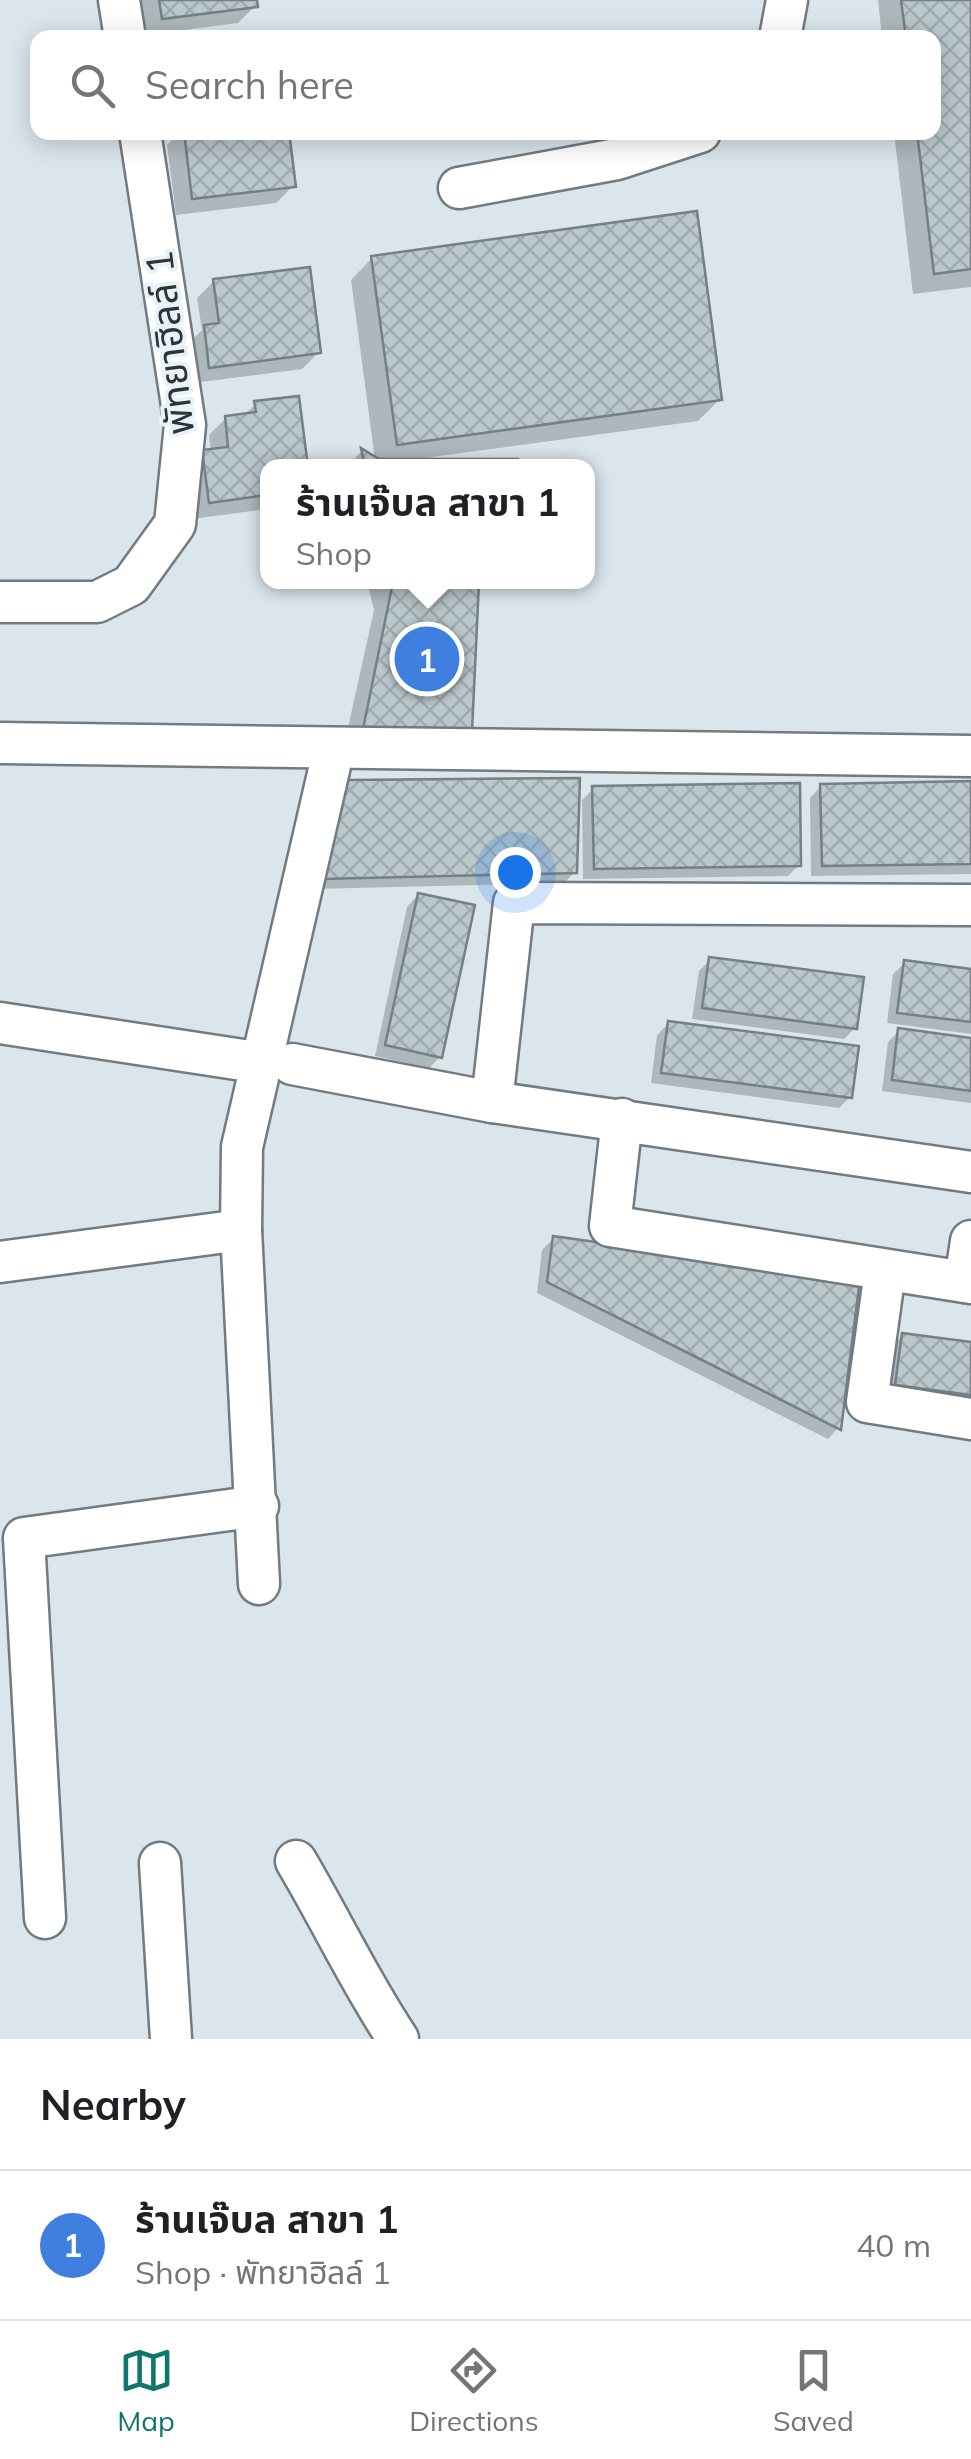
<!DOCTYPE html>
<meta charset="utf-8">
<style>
:root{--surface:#fff;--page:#f2f2f2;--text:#202124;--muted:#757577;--line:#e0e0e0;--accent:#0f766e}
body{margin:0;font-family:Mulish,"Noto Sans Thai",sans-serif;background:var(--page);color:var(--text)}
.you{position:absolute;left:515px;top:872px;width:35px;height:35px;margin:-25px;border:8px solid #fff;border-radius:50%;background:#1a73e8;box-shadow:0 0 0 15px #1a73e833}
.badge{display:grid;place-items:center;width:65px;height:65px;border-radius:50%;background:var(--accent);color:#fff;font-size:32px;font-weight:700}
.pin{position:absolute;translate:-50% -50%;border:5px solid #fff;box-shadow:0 2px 10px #0006}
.popup{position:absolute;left:260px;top:459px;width:335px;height:130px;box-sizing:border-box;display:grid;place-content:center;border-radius:20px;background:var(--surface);filter:drop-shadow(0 2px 8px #0005);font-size:32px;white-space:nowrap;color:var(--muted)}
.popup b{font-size:38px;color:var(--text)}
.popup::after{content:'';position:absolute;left:50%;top:100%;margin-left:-20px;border:20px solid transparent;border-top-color:var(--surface)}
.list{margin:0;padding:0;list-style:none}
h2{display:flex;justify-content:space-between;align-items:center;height:130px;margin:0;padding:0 40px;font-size:42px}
h2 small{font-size:32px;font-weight:400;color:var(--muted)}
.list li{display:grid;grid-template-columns:65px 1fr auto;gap:30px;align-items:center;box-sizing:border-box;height:150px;padding:0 40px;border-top:2px solid var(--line)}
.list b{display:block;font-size:38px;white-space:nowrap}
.list p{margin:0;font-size:32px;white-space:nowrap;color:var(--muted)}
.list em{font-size:32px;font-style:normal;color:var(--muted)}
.icon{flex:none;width:55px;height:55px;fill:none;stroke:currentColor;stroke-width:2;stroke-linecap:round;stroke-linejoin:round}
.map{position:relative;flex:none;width:971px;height:2039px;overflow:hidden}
.search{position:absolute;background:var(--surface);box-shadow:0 5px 25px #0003;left:30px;right:30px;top:30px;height:110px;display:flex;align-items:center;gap:25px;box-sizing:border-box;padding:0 35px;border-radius:20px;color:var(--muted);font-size:38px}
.sheet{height:280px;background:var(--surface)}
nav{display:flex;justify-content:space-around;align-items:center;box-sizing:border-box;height:140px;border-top:2px solid var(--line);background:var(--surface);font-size:28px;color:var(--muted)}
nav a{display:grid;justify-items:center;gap:5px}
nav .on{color:var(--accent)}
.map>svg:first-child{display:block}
</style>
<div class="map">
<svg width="971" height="2039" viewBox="0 0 971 2039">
<defs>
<pattern id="building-cross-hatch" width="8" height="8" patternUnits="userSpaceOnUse" patternTransform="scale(2.5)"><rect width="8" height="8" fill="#bac7cb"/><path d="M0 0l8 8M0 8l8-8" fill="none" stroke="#a0abaf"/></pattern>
</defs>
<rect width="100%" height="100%" fill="#dae5ec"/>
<g fill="#0003">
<path d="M141 0H254L255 6 238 23 145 35Z"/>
<path d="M878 0H971V287L913 294 894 132H934V38H882Z"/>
<path d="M180 132H287L293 186 276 203 176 215 167 145Z"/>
<path d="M372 258 720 399 698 421 424 458V462L515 467H346L361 452 375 460 351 280Z"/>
<path d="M214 281 319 352 302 369 193 383 188 344 202 330 197 298Z"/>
<path d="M256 404 267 467V509L192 519 186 470 203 453 211 452 209 435 226 418 243 416Z"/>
<path d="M367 582H390L395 599 400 598 396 582H476L470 731 342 755 374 610Z"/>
<path d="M349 783 575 872 564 883 313 889 338 794Z"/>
<path d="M971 784V874L811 876 810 798 821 786Z"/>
<path d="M593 789 799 865 788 876 583 879 582 800Z"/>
<path d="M418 895 440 1057 429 1068 375 1056 407 907Z"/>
<path d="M710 960 855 1028 844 1039 692 1019 699 971Z"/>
<path d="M905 963 971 972V1034L887 1023 893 974Z"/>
<path d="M669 1023 850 1097 839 1108 651 1083 657 1035Z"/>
<path d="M899 1031 971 1040V1103L882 1091 888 1042Z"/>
<path d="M554 1238 838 1428 828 1439 537 1293 542 1250Z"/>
<path d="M903 1336 971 1345V1407L885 1396 891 1347Z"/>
</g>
<g fill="url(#building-cross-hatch)" stroke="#748083" stroke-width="2.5">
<path d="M159 0H257L258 7 162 19Z"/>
<path d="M901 0H971V269L934 274 917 132H934V38H906Z"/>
<path d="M184 132H289L296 187 192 199Z"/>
<path d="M697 211 722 400 397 445 371 256Z"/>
<path d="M310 267 321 353 209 368 204 325 219 323 213 279Z"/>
<path d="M299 396 308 467H267V495L209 503 202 450 228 447 225 416 256 412 254 401Z"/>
<path d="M361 448 379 459H518V467H365Z"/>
<path d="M393 582H479L472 732 362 734Z"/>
<path d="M580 778 577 873 323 879 348 780Z"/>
<path d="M971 781V864L822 866 820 784Z"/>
<path d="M800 783 801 866 594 869 592 786Z"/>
<path d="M418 893 475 905 442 1058 385 1045Z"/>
<path d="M709 957 864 977 857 1029 702 1008Z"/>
<path d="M904 960 971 969V1022L897 1013Z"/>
<path d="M668 1021 859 1046 852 1098 661 1073Z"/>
<path d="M898 1028 971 1038V1091L892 1080Z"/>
<path d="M553 1236 860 1279 841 1430 547 1282Z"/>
<path d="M902 1333 971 1342V1395L895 1385Z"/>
</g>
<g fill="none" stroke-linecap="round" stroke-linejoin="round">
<defs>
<g id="minor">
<path d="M119 0 125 38"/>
<path d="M780 38 787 0"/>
<path d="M459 188 617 159 700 132"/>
<path d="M0 602H97L131 585 175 524 185 425 140 132"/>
<path d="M0 743 971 756"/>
<path d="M0 1023 262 1063"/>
<path d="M292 1064 492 1102 971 1172"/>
<path d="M492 1102 514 903 971 905"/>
<path d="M622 1119 610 1226 971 1283"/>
<path d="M0 1262 241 1230"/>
<path d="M885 1271 867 1402 971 1419"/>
<path d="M965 1282 971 1241"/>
<path d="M259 1584 241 1230 242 1147 334 748"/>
<path d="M296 1861C331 1920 360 1982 398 2039"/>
<path d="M160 1863 171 2039"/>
<path d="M45 1918 24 1538 258 1506"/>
</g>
</defs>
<use href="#minor" stroke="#717b82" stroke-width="45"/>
<use href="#minor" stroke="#fff" stroke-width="40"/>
</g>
<g text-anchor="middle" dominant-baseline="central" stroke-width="8" stroke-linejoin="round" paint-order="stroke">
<g font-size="38" fill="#2f3336" stroke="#e7f2f9">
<text transform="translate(169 343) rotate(-97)">พัทยาฮิลล์ 1</text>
</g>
</g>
</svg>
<div class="you"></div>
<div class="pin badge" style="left:427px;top:659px;background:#3f7fe0">1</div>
<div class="popup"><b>ร้านเจ๊บล สาขา 1</b>Shop</div>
<div class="search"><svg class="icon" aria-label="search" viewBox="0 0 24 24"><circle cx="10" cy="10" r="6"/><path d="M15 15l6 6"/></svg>Search here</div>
</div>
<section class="sheet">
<h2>Nearby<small></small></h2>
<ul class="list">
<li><span class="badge" style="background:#3f7fe0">1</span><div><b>ร้านเจ๊บล สาขา 1</b><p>Shop · พัทยาฮิลล์ 1</p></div><em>40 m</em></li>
</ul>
</section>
<nav>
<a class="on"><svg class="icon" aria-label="map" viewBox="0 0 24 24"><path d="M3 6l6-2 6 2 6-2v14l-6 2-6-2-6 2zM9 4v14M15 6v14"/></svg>Map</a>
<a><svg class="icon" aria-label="directions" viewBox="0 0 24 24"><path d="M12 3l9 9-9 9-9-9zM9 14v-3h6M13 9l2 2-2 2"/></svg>Directions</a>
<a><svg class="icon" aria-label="saved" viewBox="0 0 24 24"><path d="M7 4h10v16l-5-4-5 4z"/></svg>Saved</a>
</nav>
